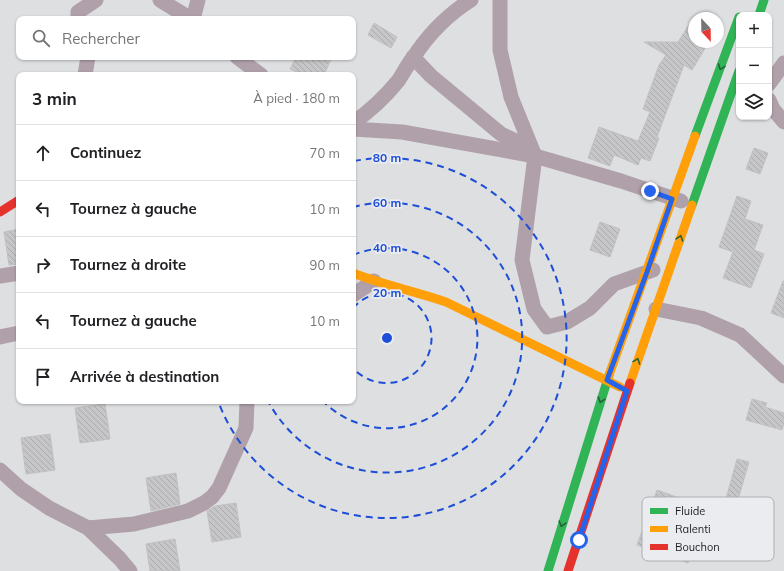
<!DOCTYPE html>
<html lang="fr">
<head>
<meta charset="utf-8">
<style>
	body { margin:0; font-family:Mulish,sans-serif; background:#f6f6f6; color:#202124 }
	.controls { position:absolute; right:12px; top:12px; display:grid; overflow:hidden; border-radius:8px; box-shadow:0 1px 3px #0004 }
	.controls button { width:36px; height:36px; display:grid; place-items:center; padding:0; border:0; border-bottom:1px solid #e0e0e0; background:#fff; color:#202124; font:20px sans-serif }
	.compass { position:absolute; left:688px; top:12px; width:36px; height:36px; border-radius:50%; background:#fff; box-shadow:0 1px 3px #0004; rotate:158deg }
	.stop { position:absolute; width:12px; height:12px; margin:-9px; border:3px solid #2563eb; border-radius:50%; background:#fff }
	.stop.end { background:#2563eb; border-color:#fff; box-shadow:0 1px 4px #0008 }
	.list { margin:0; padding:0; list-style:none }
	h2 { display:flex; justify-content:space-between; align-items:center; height:52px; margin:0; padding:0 16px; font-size:17px }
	h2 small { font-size:13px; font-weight:400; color:#757577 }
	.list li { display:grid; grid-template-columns:26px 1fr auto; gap:12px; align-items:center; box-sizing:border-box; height:56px; padding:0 16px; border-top:1px solid #e0e0e0 }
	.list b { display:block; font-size:15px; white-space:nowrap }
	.list em { font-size:13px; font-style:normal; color:#757577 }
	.icon { flex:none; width:22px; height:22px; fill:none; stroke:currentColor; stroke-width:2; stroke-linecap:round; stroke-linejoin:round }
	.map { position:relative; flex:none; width:784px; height:571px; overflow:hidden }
	.search { position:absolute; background:#fff; box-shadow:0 1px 3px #0004; left:16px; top:16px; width:340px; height:44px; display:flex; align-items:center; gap:10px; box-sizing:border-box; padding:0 14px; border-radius:8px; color:#757577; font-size:15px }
	.panel { position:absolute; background:#fff; box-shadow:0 1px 3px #0004; left:16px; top:72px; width:340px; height:332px; border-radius:8px }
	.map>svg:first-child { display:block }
	.building { fill:url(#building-back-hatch); stroke:#c1c1c3 }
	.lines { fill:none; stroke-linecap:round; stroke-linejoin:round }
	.street { stroke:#b0a0aa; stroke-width:15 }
	.fast { stroke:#30b455; stroke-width:9 }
	.slow { stroke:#ff9f0a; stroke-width:9 }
	.jam { stroke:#e5322d; stroke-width:9 }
	.oneway { stroke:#266238 }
	.route { stroke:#2563eb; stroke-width:5 }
	.ring { fill:none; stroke:#1d4ed8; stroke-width:2; stroke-dasharray:7 5 }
	.key { fill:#ebecf0; stroke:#aeaeb2; stroke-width:1 }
	.key-label { font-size:11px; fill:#1e1f20 }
	.centre { fill:#1d4ed8; stroke:#ebecf0; stroke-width:2 }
	.ring-label { font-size:12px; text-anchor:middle; font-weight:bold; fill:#1d4ed8; stroke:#ebecf0; stroke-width:3.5; stroke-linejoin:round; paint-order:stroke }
</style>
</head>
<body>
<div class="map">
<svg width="784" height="571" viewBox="0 0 784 571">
	<defs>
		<pattern id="building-back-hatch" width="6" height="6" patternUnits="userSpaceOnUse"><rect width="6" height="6" fill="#c6c6c8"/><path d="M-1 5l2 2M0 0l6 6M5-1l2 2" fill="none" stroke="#aaaaac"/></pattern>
	</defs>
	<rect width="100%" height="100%" fill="#dedfe1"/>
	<path class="building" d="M694,17V42H709L692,70L684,65L657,137L659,138L650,161L641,158L638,165L614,155L610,166L588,158L599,127L638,141L650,112L643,109L659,65L666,55L644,42H678Z
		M374,23L397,37L391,48L368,35Z
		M296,57H332L324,75H303L290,69Z
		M754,148L768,153L760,174L746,169Z
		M737,196L751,201L745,219L763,225L754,250L764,254L751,288L723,278L733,252L719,247Z
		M600,222L620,229L610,257L590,250Z
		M19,229V264L9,265L4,232Z
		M783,281H784V318L771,313Z
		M752,399L767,403L765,407L784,413V424L782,430L746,420Z
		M105,404L110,439L80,443L75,408Z
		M50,434L55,470L26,474L21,438Z
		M737,459L749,462L733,517L753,524L750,534L706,521V522L679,513L670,538L693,547L688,563L637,545L657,490L722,513Z
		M176,473L180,504L151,511L146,478Z
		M236,503L241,537L212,542L207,511L215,506Z
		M175,539L180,571H150L146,544Z"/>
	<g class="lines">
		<path class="street" d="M160,0L191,19
			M500,0V50L511,97L535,156L522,260L534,309L547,327L567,322L590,308L614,284L653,270
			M78,19V12L96,0
			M193,19L198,0
			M237,57L261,75
			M413,57L431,76L501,134L531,148
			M85,75L88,57
			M769,84L784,63
			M769,100L773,109L784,122
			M353,123C370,111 385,97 398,81C403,74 407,65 413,58C428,35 447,15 471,0
			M353,129L402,132L535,156L621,181L681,201
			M0,276L19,273
			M353,295L374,281
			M656,309L701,318L740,335L784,376
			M0,337L19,333
			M0,470L21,489L49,508L88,528L120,559L130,571
			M88,528L134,524L188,511L204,503L212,497L219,488L246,428L247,401"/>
		<path class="fast" d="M759,15L764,0
			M695,136L739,17
			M692,205L739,71
			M548,571L609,375"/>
		<path class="slow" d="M353,273C383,285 415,291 446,302L620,387
			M609,375L695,136
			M630,383L692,205"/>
		<path class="jam" d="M0,212L19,200
			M568,571L630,383"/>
	</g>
	<defs><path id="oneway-chevron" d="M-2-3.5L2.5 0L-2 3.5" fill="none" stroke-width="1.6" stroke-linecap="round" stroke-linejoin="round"/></defs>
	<g class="oneway">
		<use href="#oneway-chevron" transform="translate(721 67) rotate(110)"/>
		<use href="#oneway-chevron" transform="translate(680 238) rotate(-72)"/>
		<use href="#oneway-chevron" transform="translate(637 361) rotate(-70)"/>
		<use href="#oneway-chevron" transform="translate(601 400) rotate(107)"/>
		<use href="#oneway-chevron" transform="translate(562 524) rotate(107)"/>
	</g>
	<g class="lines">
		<path class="route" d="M579,540L627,391L607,380L647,272L672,199L650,191"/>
	</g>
	<g class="ring">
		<path d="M353 308A45 45 0 1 1 353 368"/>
		<path d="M353 255A90 90 0 1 1 323 401"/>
		<path d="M353 207A135 135 0 1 1 268 401"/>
		<path d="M354 161A180 180 0 1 1 218 401"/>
	</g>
	<rect x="642" y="497" width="132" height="64" rx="6" class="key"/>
	<rect x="650" y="508" width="18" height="6" fill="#30b455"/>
	<rect x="650" y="526" width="18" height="6" fill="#ff9f0a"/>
	<rect x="650" y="544" width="18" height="6" fill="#e5322d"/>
	<g class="key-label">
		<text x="675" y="515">Fluide</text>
		<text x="675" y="533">Ralenti</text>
		<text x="675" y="551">Bouchon</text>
	</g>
	<circle cx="387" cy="338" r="6" class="centre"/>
	<g class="ring-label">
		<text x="387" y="162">80 m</text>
		<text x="387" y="207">60 m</text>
		<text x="387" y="252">40 m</text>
		<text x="387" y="297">20 m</text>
	</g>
</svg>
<div class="controls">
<button>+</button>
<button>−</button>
<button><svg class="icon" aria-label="layers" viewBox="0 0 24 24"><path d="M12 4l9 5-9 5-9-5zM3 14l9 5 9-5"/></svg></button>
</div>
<svg class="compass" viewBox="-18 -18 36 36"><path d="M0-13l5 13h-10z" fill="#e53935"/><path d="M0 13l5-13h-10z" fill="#757577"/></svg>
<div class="stop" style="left:579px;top:540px"></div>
<div class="stop end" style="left:650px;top:191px"></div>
<div class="search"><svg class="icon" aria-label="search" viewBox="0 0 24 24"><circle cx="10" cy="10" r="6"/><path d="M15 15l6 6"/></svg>Rechercher</div>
<section class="panel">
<h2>3 min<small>À pied · 180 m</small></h2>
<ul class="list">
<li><svg class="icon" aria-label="ahead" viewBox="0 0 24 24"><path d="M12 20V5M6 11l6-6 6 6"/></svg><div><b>Continuez</b></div><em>70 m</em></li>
<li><svg class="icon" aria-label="left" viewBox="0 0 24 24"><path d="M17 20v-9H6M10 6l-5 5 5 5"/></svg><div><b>Tournez à gauche</b></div><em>10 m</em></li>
<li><svg class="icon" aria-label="right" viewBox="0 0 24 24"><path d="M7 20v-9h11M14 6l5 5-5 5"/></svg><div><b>Tournez à droite</b></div><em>90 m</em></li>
<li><svg class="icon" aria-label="left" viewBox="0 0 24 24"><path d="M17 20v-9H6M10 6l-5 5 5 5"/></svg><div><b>Tournez à gauche</b></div><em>10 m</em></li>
<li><svg class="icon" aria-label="arrive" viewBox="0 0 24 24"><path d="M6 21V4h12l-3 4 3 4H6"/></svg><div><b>Arrivée à destination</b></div></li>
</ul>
</section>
</div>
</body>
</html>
